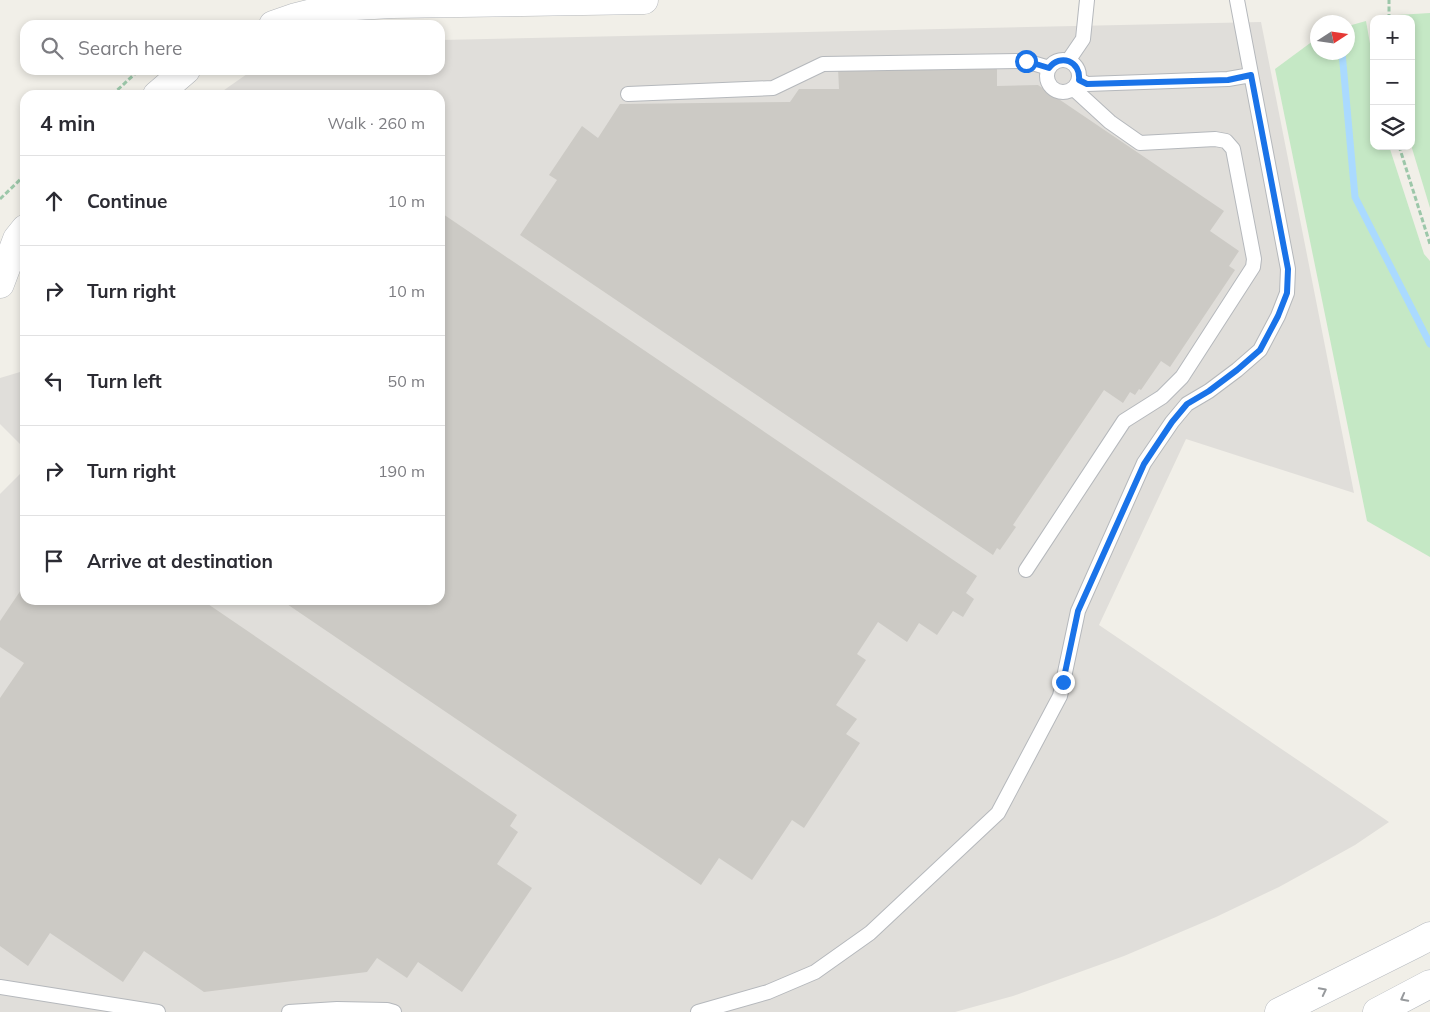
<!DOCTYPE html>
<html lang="en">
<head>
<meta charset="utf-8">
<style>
	body { margin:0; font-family:Mulish,sans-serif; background:#f7f7f7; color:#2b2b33 }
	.controls { position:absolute; right:15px; top:15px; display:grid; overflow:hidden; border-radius:10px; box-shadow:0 2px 8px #0003 }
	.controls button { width:45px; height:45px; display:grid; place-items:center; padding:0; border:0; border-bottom:1px solid #e1e1e2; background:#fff; color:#2b2b33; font:25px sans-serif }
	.compass { position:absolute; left:1310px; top:15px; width:45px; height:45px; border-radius:50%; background:#fff; box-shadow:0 2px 8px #0003; rotate:78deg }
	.stop { position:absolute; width:15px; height:15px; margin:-11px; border:4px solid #1a73e8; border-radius:50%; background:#fff }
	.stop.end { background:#1a73e8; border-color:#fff; box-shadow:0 1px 5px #0008 }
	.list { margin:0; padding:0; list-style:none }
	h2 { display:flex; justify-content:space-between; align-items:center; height:65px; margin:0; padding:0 20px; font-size:21px }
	h2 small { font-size:16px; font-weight:400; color:#7c7c81 }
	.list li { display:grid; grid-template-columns:32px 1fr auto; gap:15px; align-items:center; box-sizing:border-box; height:90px; padding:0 20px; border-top:1px solid #e1e1e2 }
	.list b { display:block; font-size:19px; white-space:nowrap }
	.list em { font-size:16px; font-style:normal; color:#7c7c81 }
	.icon { flex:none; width:28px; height:28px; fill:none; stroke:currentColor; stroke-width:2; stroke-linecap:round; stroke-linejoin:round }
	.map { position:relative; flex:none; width:1430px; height:1012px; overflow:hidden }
	.search { position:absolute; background:#fff; box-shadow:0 2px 8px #0003; left:20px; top:20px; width:425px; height:55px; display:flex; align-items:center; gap:12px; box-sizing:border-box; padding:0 18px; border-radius:15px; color:#7c7c81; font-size:19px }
	.panel { position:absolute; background:#fff; box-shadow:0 2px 8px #0003; left:20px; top:90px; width:425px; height:515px; border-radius:15px }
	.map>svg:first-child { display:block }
	.industrial { fill:#e0deda }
	.green { fill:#c5e8c5 }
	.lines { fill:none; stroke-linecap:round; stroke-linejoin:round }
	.stream { stroke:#aadaff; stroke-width:7 }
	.building { fill:#cccac5 }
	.lane-casing { stroke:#b5b8bc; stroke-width:16 }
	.street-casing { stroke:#b5b8bc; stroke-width:29 }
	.secondary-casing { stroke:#b6babf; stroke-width:29 }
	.path { stroke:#9cc7a9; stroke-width:3; stroke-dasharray:5 2.5; stroke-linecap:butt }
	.lane { stroke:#fff; stroke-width:14 }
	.street { stroke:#fff; stroke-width:28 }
	.secondary { stroke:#fff; stroke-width:28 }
	.oneway { stroke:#979a9d }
	.route { stroke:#1a73e8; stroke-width:6 }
</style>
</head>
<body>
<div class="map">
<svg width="1430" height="1012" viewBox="0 0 1430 1012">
	<rect width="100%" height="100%" fill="#f1efe8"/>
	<path class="industrial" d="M1261,22L1354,493L1186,439L1099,625L1389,822L1355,845L1319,865L1279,887L1216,917L1124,956L1013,996L955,1012H0V494L25,469V600H440V95H217L247,74L256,70H440V40Z
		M25,368V449L0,424V378L20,372Z"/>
	<path class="green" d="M1430,13V208L1411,145V19H1398L1397,15Z
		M1366,21L1374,66V146H1389L1424,254L1430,261V557L1367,521L1275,69L1317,38L1318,52H1348V26Z"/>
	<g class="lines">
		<path class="stream" d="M1338,20L1339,22
			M1342,52L1355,197L1430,344"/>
	</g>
	<path class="building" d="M997,66V86L1038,85L1224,211L1210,231L1239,251L1229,266L1235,270L1170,367L1161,361L1141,390L1139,389L1135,395L1130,392L1123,403L1104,390L1013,525L1016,527L1000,550L997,548L993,555L520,235L557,180L549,175L582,126L598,138L620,104L790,102L799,89H839L838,68Z
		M440,212L977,576L966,593L974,599L963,617L953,611L937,635L919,623L907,642L878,622L857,654L866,660L836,705L857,719L846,734L860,743L804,828L792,820L752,880L719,858L701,885L281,600H440Z
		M25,584V600H202L517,815L510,826L518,832L497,864L532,888L462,992L418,962L407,978L377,958L367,972L204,992L144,951L123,982L50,933L28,966L0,946V698L24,663L0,647V621Z"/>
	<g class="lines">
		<g class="lane-casing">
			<path id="lane" d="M1047 76a16 16 0 1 1 32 0a16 16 0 1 1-32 0Z
				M1068,61L1083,39L1087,0
				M1079,80L1087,84L1228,79L1251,75
				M628,94L773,88L823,64L1026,61L1049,68
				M1026,570L1124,421L1162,397L1182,377L1253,267L1254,259L1233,149L1226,141L1215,139L1140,143L1110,122L1074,89
				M0,987L158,1012
				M289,1012L337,1009L387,1010L394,1012
				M698,1012L768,992L815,972L870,933L998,813L1060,696L1078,611L1144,463L1172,422L1187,404L1209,391L1237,370L1260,350L1278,316L1287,293L1288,269L1237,0"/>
		</g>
		<g class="street-casing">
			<path id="street" d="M273,25L296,17L337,7L392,4L644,0
				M157,95L186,70
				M0,284L17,239L25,229"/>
		</g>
		<g class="secondary-casing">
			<path id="secondary" d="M1279,1012L1417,943L1430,936
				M1377,1012L1430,984"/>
		</g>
		<path class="path" d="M1389,19V0
			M112,95L139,70
			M1399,146L1430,244
			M0,199L25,175"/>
		<use href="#lane" class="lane"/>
		<use href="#street" class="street"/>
		<use href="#secondary" class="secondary"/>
	</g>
	<defs><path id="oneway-chevron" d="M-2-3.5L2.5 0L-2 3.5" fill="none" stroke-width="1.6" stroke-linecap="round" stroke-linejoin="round" transform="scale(1.25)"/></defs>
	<g class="oneway">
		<use href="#oneway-chevron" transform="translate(1323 991) rotate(-27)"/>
		<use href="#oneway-chevron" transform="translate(1404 998) rotate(152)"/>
	</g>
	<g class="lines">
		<path class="route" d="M1026,61L1049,68C1060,53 1081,61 1079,80L1087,84L1228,80L1251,75L1288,269L1287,293L1278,316L1260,350L1237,370L1209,391L1187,404L1172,422L1144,464L1078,611L1063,682"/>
	</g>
</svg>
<div class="controls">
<button>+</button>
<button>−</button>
<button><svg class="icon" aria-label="layers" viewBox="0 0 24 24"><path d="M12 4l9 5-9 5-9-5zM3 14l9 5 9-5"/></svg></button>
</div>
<svg class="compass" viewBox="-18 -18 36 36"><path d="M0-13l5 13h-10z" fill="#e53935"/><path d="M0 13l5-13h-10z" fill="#7c7c81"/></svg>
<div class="stop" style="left:1026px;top:61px"></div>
<div class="stop end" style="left:1063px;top:682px"></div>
<div class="search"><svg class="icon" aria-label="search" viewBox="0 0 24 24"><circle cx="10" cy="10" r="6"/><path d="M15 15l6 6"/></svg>Search here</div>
<section class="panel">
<h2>4 min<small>Walk · 260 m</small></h2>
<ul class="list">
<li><svg class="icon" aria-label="ahead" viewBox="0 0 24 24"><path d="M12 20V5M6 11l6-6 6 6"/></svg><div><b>Continue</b></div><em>10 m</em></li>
<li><svg class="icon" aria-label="right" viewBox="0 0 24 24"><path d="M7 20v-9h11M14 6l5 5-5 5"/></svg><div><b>Turn right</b></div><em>10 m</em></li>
<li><svg class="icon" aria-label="left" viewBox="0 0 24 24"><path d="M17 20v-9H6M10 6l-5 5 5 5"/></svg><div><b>Turn left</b></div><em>50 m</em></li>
<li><svg class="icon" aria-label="right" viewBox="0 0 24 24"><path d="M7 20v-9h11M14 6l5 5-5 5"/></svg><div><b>Turn right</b></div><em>190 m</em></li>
<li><svg class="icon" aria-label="arrive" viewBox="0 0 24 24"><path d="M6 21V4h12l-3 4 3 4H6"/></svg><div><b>Arrive at destination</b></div></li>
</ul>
</section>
</div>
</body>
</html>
